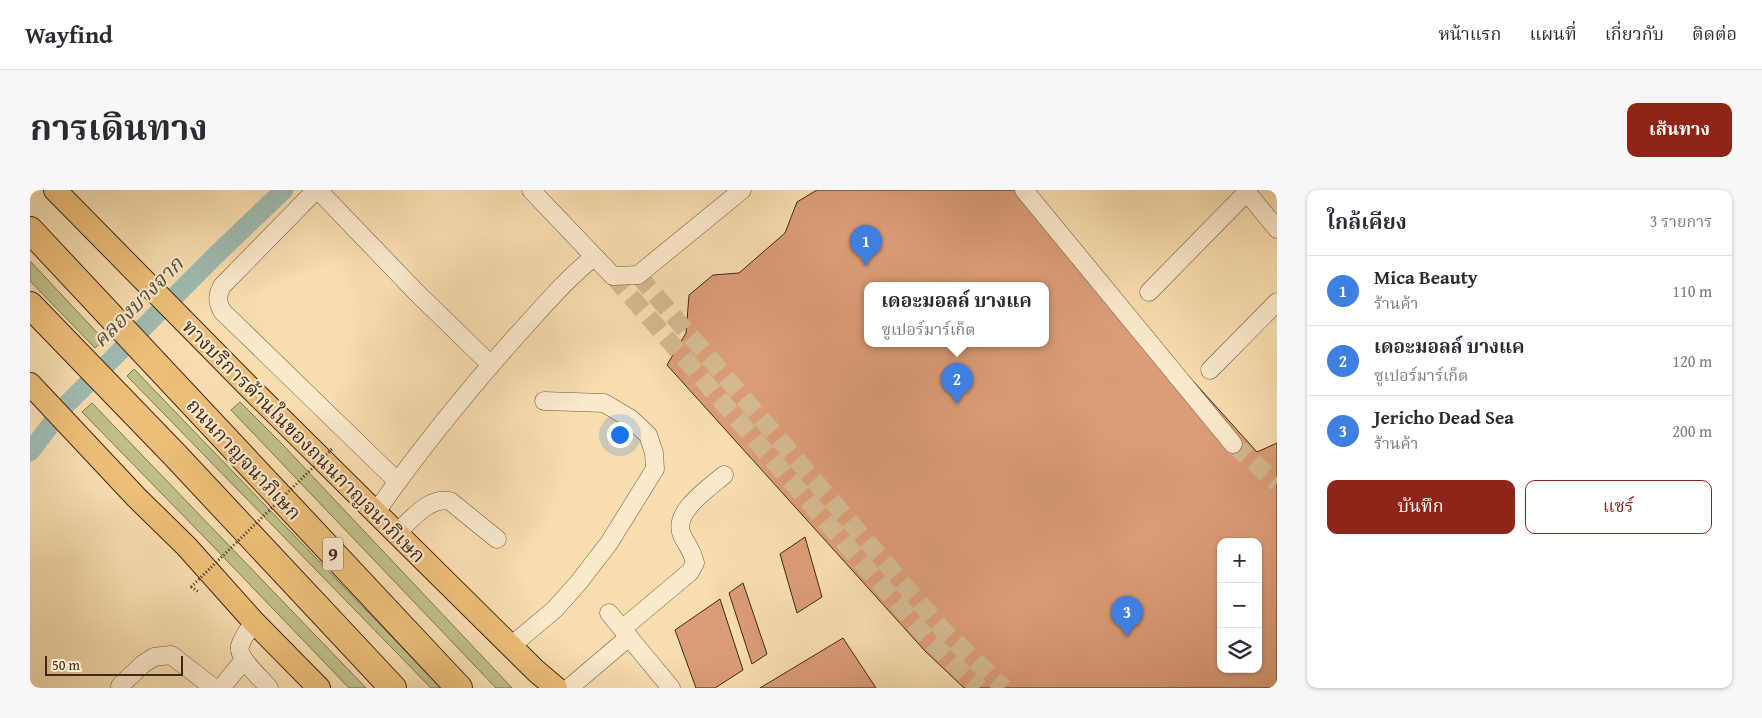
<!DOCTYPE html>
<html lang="th">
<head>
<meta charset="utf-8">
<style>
	body { margin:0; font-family:"Gentium Book Plus","Noto Serif Thai",serif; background:#f7f7f7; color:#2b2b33 }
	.controls { position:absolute; right:15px; bottom:15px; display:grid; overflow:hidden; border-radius:10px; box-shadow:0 1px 4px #0004 }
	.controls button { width:45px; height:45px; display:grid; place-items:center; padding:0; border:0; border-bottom:1px solid #e1e1e2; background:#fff; color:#2b2b33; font:25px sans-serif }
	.scale { position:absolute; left:15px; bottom:12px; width:138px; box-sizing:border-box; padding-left:5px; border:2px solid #432719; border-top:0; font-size:14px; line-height:18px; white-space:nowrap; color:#432719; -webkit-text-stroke:4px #fae9cb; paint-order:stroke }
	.you { position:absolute; left:589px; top:244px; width:18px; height:18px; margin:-12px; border:4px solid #fff; border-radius:50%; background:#1a73e8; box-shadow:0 0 0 8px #1a73e833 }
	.badge { display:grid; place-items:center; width:32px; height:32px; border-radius:50%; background:#8f2418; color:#fff; font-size:16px; font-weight:700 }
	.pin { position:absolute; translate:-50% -41px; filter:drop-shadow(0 1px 2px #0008) }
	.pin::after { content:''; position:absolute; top:26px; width:18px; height:15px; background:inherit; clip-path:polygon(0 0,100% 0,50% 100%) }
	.popup { position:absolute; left:834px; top:92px; width:185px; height:65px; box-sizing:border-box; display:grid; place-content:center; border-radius:10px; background:#fff; filter:drop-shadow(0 1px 4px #0005); font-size:16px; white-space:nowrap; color:#7c7c81 }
	.popup b { font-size:19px; color:#2b2b33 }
	.popup::after { content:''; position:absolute; left:50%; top:100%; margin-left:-10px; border:10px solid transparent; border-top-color:#fff }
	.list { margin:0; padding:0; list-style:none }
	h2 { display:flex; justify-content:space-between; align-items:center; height:65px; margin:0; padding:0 20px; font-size:21px }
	h2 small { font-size:16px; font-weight:400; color:#7c7c81 }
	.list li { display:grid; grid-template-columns:32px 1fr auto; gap:15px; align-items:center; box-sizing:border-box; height:70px; padding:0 20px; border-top:1px solid #e1e1e2 }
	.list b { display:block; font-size:19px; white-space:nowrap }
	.list p { margin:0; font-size:16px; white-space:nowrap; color:#7c7c81 }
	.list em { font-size:16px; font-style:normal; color:#7c7c81 }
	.actions { display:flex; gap:10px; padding:15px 20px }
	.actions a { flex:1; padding:11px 0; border:1px solid #8f2418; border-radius:10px; text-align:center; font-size:18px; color:#8f2418 }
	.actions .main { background:#8f2418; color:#fff }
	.icon { flex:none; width:28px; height:28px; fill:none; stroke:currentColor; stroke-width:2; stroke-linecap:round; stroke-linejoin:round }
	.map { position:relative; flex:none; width:1247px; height:498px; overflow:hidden; border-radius:10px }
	header { display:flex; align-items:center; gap:30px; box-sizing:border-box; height:70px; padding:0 25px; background:#fff; border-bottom:1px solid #e1e1e2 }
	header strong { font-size:24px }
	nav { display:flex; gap:28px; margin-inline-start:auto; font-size:18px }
	.intro { display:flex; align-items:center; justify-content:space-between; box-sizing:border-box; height:120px; padding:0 30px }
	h1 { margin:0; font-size:35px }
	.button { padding:12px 22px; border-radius:10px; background:#8f2418; color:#fff; font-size:18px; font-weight:700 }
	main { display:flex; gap:30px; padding:0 30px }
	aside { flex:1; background:#fff; border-radius:10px; box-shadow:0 1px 4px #0004 }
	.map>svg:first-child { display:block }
	.green { fill:#bfc089; stroke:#817451 }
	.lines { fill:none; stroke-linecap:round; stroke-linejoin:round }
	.canal { stroke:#9fbbb2; stroke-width:19 }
	.building { fill:#db9d77; stroke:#432719; fill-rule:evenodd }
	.minor-tunnel { stroke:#d4b991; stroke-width:18; stroke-dasharray:18 9; stroke-linecap:butt }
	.minor-casing { stroke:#70543e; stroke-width:19 }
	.major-casing { stroke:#432719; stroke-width:24 }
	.highway-casing { stroke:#432719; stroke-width:28 }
	.path { stroke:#432719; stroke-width:3; stroke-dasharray:1 2.5; stroke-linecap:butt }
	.minor { stroke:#fae9cb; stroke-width:18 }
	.major { stroke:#ecbe78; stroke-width:22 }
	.highway { stroke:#ecbe78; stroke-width:26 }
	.path-bridge { stroke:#432719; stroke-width:3; stroke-dasharray:1 2.5; stroke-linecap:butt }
	.labels { text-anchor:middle; stroke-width:4.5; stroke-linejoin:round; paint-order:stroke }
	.shield { fill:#fae9cb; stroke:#7a614e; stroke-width:1 }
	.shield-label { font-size:19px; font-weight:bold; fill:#432719 }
	.street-label { font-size:20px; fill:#432719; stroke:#fae9cb }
	.water-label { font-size:21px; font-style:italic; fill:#5a4c3f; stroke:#fae9cb }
</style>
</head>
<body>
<header>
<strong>Wayfind</strong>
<nav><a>หน้าแรก</a><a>แผนที่</a><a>เกี่ยวกับ</a><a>ติดต่อ</a></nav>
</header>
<div class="intro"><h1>การเดินทาง</h1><a class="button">เส้นทาง</a></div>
<main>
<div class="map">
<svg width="1247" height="498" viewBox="0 0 1247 498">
	<rect width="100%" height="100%" fill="#f8ddaf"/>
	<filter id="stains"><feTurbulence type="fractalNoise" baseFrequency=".004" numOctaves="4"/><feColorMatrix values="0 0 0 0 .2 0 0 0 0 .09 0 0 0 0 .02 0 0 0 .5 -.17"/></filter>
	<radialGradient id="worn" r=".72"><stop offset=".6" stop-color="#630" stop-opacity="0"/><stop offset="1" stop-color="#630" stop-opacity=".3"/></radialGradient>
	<path class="green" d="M0,72V71L74,150L65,158L0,91Z
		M104,179L411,498H401L97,186Z
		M210,212L253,255L482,498H466L201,220Z
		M62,213L336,498H319L178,351L52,222Z"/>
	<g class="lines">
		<path class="canal" d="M0,262L34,217L189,62L254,0"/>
	</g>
	<path class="building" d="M787,0H991L1227,262L1247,253V498H934L895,461L637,175L656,143L659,105L683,85L709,83L755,43L767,12ZM838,95H1016V153H838ZM1191,352H1228V479H1191Z
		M775,347L792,407L767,423L750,364Z
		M713,393L737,464L722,474L699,403Z
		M690,409L713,480L685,498H666L645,440Z
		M813,448L846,498H730Z"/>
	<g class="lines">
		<path class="minor-tunnel" d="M608,85L913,440L974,498
			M583,86L898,449L949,498
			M1203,254L1247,293"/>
		<g class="minor-casing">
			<path id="minor" d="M286,0L192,96C187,106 187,111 192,121L367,291
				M288,0L386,102L461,175
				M501,0L583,86L608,85L712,0
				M994,0L1203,254
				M1215,0L1247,39
				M1119,102L1217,2
				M1180,180L1247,112
				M346,322C390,259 438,200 489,143C513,117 536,89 564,67
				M367,343C382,329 398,307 420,311L467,349
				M579,423L641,498
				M224,432C219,439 212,448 210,456C207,468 232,489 239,498
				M592,439L660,382L665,373C662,359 657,356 652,345C642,322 679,298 694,285
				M481,456L525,419L549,392L579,353L625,279L624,263L618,245L601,229L574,213L514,211
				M90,496L113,474L124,467L141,465L184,498
				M191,498L214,470
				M539,498L599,447"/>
		</g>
		<g class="major-casing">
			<path id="major" d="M25,0L219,197L506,481L526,498
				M0,194L106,307L157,357L224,432L289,498"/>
		</g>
		<g class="highway-casing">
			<path id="highway" d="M0,40L429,498
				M0,115L144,264L363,498"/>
		</g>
		<path class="path" d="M161,397L169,402"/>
		<use href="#minor" class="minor"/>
		<use href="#major" class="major"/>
		<use href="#highway" class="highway"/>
		<path class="path-bridge" d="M161,397L303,258"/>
	</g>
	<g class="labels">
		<rect class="shield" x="293" y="347.5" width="20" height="33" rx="4"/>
		<g class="shield-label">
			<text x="303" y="371">9</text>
		</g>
		<g class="street-label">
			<text transform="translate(274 251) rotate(45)" y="7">ทางบริการด้านในของถนนกาญจนาภิเษก</text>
			<text transform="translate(214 269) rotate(47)" y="7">ถนนกาญจนาภิเษก</text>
		</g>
		<g class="water-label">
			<text transform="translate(108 112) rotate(-45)" y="7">คลองบางจาก</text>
		</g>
	</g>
	<rect width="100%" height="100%" filter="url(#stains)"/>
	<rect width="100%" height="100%" fill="url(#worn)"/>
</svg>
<div class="controls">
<button>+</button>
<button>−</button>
<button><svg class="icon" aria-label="layers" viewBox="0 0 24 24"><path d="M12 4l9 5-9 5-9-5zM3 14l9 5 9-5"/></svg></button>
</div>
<div class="scale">50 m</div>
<div class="you"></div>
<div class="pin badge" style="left:836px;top:76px;background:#3f7fe0">1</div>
<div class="pin badge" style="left:927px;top:214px;background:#3f7fe0">2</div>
<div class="popup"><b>เดอะมอลล์ บางแค</b>ซูเปอร์มาร์เก็ต</div>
<div class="pin badge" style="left:1097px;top:447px;background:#3f7fe0">3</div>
</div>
<aside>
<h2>ใกล้เคียง<small>3 รายการ</small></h2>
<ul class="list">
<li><span class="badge" style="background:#3f7fe0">1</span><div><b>Mica Beauty</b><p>ร้านค้า</p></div><em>110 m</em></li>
<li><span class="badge" style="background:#3f7fe0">2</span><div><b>เดอะมอลล์ บางแค</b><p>ซูเปอร์มาร์เก็ต</p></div><em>120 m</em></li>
<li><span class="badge" style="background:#3f7fe0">3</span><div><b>Jericho Dead Sea</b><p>ร้านค้า</p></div><em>200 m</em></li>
</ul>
<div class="actions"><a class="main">บันทึก</a><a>แชร์</a></div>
</aside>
</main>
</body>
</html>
